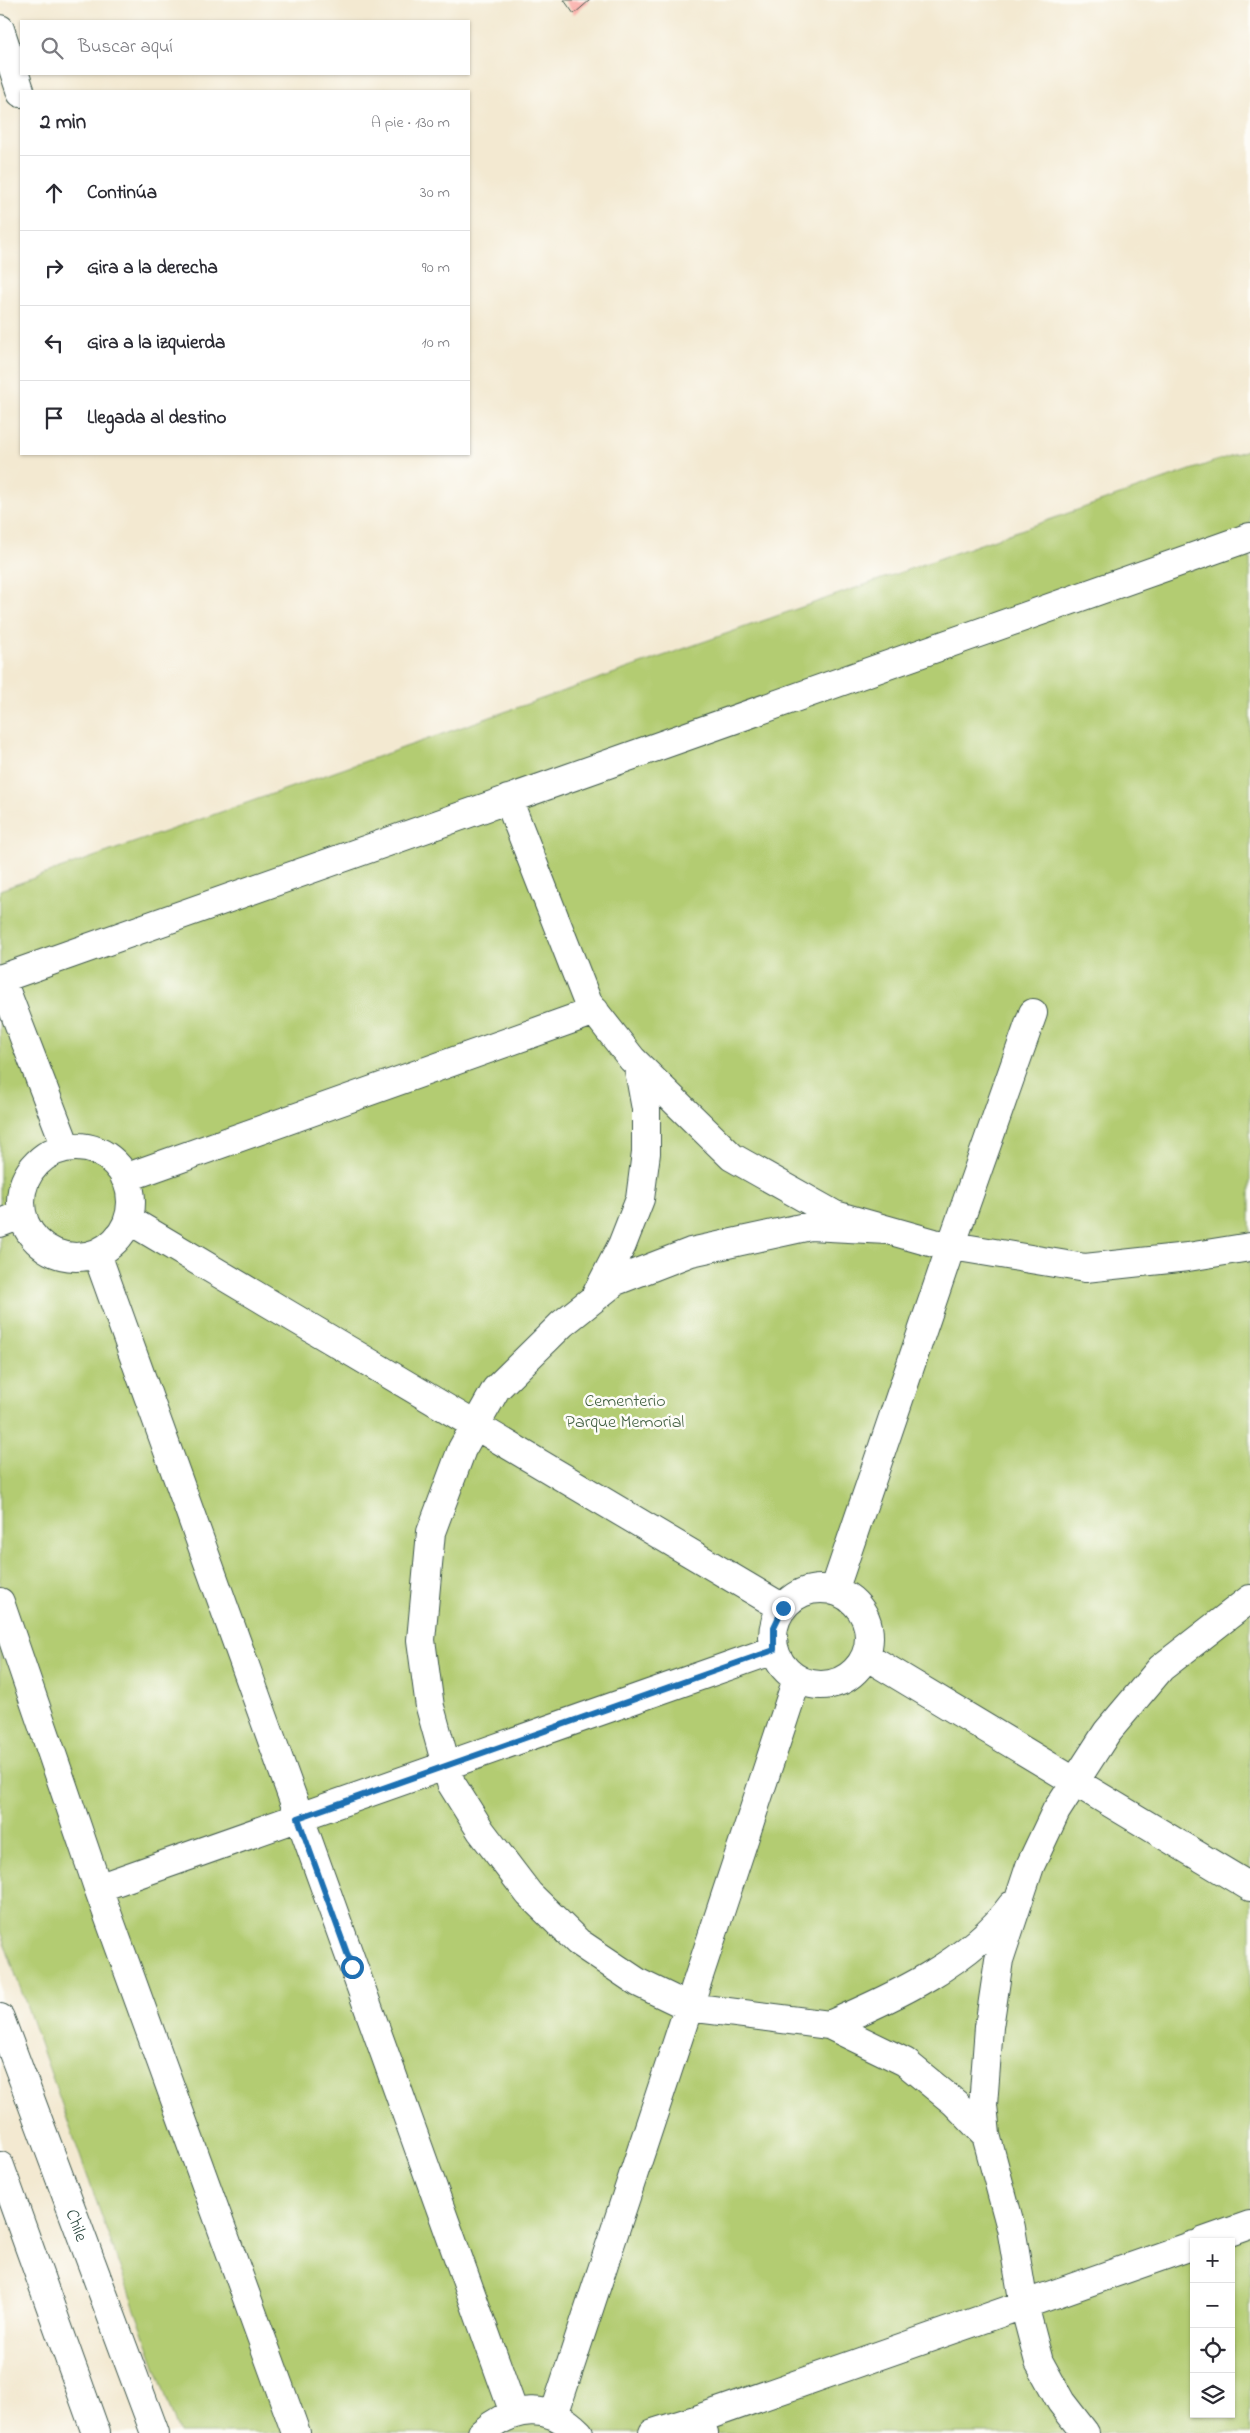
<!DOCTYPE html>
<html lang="es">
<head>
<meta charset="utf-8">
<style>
	body { margin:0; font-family:"Indie Flower",sans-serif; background:#f7f7f7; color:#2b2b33 }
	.controls { position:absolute; right:15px; bottom:15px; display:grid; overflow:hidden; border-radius:0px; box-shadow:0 1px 4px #0004 }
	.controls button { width:45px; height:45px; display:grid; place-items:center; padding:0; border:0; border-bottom:1px solid #e1e1e2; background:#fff; color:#2b2b33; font:25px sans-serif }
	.stop { position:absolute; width:15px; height:15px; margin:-11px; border:4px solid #1f6fb2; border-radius:50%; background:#fff }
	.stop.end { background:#1f6fb2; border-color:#fff; box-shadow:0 1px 5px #0008 }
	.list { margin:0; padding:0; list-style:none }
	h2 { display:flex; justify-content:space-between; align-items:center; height:65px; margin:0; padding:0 20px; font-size:21px }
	h2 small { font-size:16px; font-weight:400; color:#7c7c81 }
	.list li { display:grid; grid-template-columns:32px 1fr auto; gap:15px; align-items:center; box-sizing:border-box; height:75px; padding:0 20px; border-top:1px solid #e1e1e2 }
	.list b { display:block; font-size:19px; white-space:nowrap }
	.list em { font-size:16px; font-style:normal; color:#7c7c81 }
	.icon { flex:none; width:28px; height:28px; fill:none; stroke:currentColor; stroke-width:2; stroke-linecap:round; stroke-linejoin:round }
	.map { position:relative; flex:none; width:1250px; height:2433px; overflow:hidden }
	.search { position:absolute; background:#fff; box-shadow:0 1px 4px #0004; left:20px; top:20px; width:450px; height:55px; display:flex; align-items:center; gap:12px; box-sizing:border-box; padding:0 18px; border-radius:0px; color:#7c7c81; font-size:19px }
	.panel { position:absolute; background:#fff; box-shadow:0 1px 4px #0004; left:20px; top:90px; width:450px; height:365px; border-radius:0px }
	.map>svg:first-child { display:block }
	.green { fill:#b3cc72; stroke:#698453; fill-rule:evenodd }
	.building { fill:#faaca7 }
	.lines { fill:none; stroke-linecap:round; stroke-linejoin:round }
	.street-casing { stroke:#3f574c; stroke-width:30 }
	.secondary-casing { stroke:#3f574c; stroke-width:30 }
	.street { stroke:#fff; stroke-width:28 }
	.secondary { stroke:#fff; stroke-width:28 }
	.route { stroke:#1f6fb2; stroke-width:6 }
	.labels { text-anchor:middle; stroke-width:5; stroke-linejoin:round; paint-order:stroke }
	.park-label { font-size:18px; fill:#446144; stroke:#fdfcf7 }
	.street-label { font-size:18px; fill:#1f3d34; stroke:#fdfcf7 }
</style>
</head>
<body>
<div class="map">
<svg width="1250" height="2433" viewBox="0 0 1250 2433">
	<rect width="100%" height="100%" fill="#fdfcf7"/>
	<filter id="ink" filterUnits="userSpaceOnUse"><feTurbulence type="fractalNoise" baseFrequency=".02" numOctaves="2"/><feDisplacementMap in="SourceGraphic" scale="10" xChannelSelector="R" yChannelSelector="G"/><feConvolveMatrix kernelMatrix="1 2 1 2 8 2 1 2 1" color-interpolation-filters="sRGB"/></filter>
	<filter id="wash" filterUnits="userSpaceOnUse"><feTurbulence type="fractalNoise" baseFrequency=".0096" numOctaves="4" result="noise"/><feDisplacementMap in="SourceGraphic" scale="20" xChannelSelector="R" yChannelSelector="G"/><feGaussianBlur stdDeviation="1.12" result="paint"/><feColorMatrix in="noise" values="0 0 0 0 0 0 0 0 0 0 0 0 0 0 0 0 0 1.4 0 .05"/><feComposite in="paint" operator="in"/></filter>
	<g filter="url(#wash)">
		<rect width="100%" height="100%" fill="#f3e9d1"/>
		<path class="green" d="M1250,449V2433H179L0,1931V890ZM1194,2242H1231V2414H1194Z"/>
		<g id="blocks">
			<path class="building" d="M564,0H590L574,14Z"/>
		</g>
	</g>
	<g filter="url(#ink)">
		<use href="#blocks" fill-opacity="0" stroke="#3f574c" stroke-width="1"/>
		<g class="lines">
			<g class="street-casing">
				<path id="street" d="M0,29L21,93
					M508,799L588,1003L632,1059L732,1157L835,1215L934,1243L1085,1268L1188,1257L1250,1247
					M1,978L66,1147
					M0,979L1250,537
					M21 1202a55 55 0 1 1 110 0a55 55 0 1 1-110 0Z
					M125,1178L595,1011
					M129,1220L783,1608
					M0,1223L21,1215
					M887,1230L810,1226L691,1252L616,1281L562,1324L496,1389L462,1449L431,1532L421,1640L430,1707L451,1783L481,1831L529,1894L578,1942L639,1983L689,2007L829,2025L905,2062L955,2103L986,2135
					M97,1254L514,2413
					M596,1295L622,1245L640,1199L646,1153V1109L638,1065
					M773 1637a48 48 0 1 1 96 0a48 48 0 1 1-96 0Z
					M834,1591L951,1246L1033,1013
					M0,1602L98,1888L296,2433
					M866,1656L1250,1887
					M98,1888L774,1650
					M829,2025C892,1998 971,1962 1012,1905
					M1202,2242L1250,2225
					M554,2415L797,1679
					M482,2433C513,2406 549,2402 579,2433
					M653,2433L698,2419
					M704,2433L698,2419L1194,2245
					M1085,2433L1061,2402L1039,2362L1024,2305L1011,2228L986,2135L983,2105L989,2027L999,1960L1030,1866L1056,1811L1107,1732L1161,1668L1250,1599"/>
			</g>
			<g class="secondary-casing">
				<g id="secondary">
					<path id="s1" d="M0,2018L155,2433"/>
					<path d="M0,2166L96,2433"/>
				</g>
			</g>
			<use href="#street" class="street"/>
			<use href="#secondary" class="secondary"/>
		</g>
	</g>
	<g class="lines" filter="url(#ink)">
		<path class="route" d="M352,1967L298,1818L774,1650V1627L783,1608"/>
	</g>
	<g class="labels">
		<g class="park-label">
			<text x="625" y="1406">Cementerio<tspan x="625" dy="21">Parque Memorial</tspan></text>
		</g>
		<g class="street-label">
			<text dy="6" stroke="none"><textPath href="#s1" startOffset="221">Chile</textPath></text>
		</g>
	</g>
</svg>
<div class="controls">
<button>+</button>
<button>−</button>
<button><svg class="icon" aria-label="locate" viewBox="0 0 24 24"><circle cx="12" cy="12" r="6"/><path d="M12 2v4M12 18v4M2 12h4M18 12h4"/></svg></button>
<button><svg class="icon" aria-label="layers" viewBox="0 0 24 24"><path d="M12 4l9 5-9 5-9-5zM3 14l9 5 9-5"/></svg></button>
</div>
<div class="stop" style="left:352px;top:1967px"></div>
<div class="stop end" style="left:783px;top:1608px"></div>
<div class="search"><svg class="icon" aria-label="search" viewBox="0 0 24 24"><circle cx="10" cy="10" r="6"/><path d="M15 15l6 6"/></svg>Buscar aquí</div>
<section class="panel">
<h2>2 min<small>A pie · 130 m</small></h2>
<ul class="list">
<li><svg class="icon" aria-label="ahead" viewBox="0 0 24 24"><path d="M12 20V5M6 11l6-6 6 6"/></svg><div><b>Continúa</b></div><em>30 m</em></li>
<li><svg class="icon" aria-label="right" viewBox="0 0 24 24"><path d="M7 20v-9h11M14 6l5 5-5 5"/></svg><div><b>Gira a la derecha</b></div><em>90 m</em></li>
<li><svg class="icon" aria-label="left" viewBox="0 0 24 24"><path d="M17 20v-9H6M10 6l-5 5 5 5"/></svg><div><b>Gira a la izquierda</b></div><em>10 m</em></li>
<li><svg class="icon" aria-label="arrive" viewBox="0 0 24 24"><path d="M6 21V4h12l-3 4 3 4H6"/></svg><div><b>Llegada al destino</b></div></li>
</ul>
</section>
</div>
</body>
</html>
